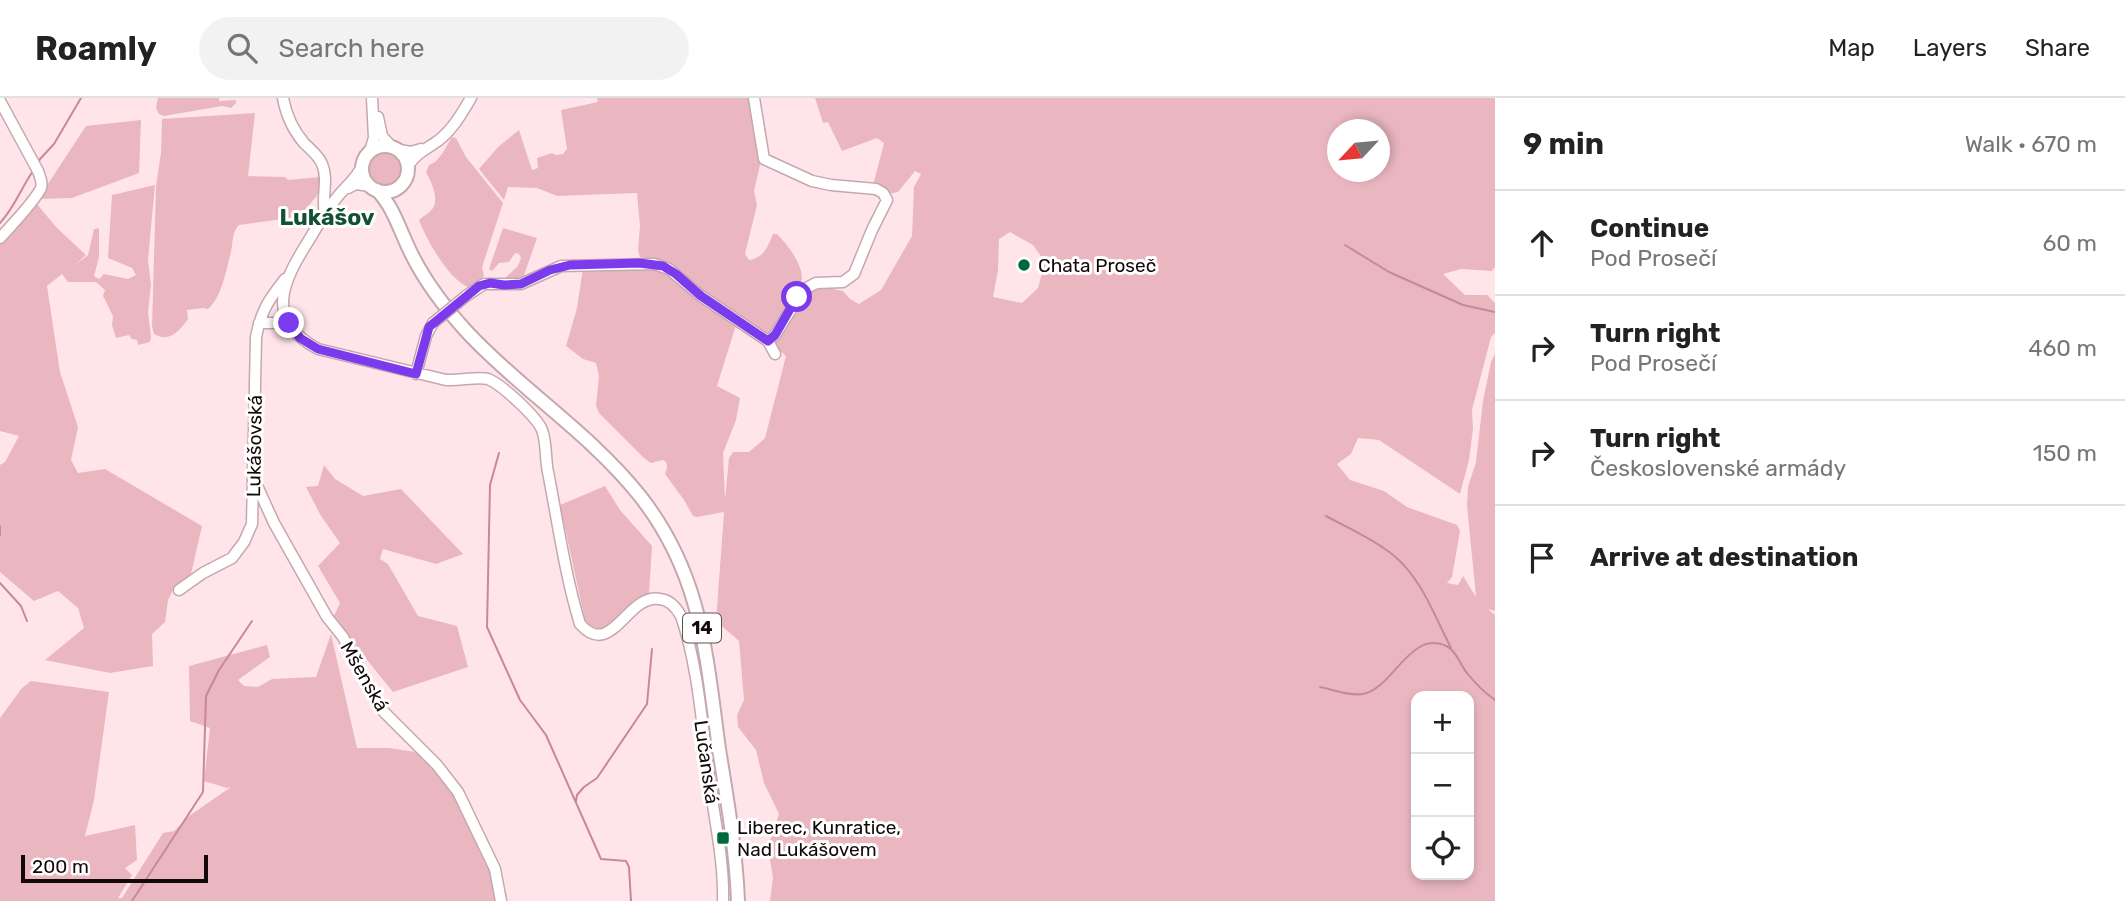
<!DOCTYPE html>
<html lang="en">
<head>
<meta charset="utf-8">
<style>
	body { margin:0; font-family:Rubik,sans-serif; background:#f2f2f2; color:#222 }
	.controls { position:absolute; right:21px; bottom:21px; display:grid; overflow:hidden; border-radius:14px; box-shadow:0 4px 10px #0003 }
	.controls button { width:63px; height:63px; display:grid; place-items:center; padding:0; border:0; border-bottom:2px solid #e0e0e0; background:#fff; color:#222; font:35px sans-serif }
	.compass { position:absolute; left:1327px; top:21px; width:63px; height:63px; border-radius:50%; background:#fff; box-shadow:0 4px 10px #0003; rotate:244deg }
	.scale { position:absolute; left:21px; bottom:18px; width:187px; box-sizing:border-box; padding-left:7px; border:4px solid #13090b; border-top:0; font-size:19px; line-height:24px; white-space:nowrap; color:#13090b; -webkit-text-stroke:5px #fff; paint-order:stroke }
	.stop { position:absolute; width:21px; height:21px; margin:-16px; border:5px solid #7c3aed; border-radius:50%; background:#fff }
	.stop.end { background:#7c3aed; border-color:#fff; box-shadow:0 2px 7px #0008 }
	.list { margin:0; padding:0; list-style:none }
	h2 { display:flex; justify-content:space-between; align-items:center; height:91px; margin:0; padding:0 28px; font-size:30px }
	h2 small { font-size:23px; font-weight:400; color:#767676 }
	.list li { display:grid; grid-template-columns:46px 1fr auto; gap:21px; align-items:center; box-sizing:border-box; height:105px; padding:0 28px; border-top:2px solid #e0e0e0 }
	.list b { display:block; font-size:26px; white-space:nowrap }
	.list p { margin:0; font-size:23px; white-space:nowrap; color:#767676 }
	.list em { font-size:23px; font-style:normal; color:#767676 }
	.icon { flex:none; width:38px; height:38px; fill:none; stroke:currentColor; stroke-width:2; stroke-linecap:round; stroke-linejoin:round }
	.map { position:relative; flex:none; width:1495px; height:803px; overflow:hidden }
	header { display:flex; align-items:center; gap:42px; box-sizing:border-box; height:98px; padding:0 35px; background:#fff; border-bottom:2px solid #e0e0e0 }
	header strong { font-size:33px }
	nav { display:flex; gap:38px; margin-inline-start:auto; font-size:24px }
	.search { width:490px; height:63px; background:#f2f2f2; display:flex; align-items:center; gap:18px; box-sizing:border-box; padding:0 24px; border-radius:38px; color:#767676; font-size:26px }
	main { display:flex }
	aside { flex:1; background:#fff }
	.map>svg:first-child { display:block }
	.green { fill:#eab7c1; fill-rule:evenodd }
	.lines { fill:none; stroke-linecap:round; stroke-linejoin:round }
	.stream { stroke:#c88896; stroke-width:2 }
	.minor-casing { stroke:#c5a8ae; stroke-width:13 }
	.major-casing { stroke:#c5a8ae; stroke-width:16 }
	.minor { stroke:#fff; stroke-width:10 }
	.major { stroke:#fff; stroke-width:12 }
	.minor-bridge-casing { stroke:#c5a8ae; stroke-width:13; stroke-linecap:butt }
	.minor-bridge { stroke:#fff; stroke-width:10 }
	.route { stroke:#7c3aed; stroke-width:9 }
	.poi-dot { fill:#00683e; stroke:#fff; stroke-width:2.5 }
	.labels { text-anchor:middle; stroke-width:6; stroke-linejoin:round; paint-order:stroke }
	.shield { fill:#fff; stroke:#5a5354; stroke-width:2 }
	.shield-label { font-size:18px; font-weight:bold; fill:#13090b }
	.poi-label { font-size:19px; fill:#13090b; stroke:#fff; text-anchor:start }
	.street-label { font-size:19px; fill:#13090b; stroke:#fff }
	.quarter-label { font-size:23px; font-weight:bold; fill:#145134; stroke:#fff }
</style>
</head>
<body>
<header>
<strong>Roamly</strong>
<div class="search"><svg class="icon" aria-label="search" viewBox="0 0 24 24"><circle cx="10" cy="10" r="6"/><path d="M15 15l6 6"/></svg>Search here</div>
<nav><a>Map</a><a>Layers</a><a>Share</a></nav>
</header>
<main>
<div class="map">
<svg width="1495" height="803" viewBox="0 0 1495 803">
	<rect width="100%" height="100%" fill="#ffe5ea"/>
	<path class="green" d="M158,0H219V3L236,2V5L231,10L222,8L164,18L159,16L156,10Z
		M597,0H752L760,67L754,93L757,107L745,156L749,162C764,160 768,148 773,136H777C787,146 802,165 802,180C801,193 782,219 776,231L766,236L718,207L661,164L640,159L638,152L640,128L637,95L557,98L537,90L508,89L504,102L479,71L498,49L519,32L532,72L538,70L537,60L552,55L556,57L563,56L567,51L561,12L598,4Z
		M815,0H1495V169L1492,173L1461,171L1443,176L1465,197H1487L1495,205V235L1491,239L1472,312L1473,331L1469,362L1460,396L1379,342L1358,340L1351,356L1337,366L1350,382L1384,393L1407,409L1457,427L1460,433L1452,479L1447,485L1458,487L1463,478L1476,499L1467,407L1468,389L1476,364L1483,303L1491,264L1495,256V513L1488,511L1495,517V803H770L773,780L768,749L779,716L764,685L756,652L738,629L737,617L744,602L739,543L716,523L724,414L697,419L693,418L684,402L665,376C667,371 669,365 663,362L651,365L645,361L599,315L596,307L599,278L596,265L583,261L566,248L577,210L583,170L659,169L736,227L717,288L740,300L736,322L723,355L725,401L729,360L733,354H749L765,340L786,258L773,247L802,195L815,187L843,193L850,201L859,206L881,192L912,138L914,89L921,76L915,73L898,94L889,96L884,91L873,87L884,45L877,40L842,53L828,24L823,25ZM1338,32H1380V74H1338ZM1010,134L1033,147L1045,164L1038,190L1022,205L993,199L998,172L999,141ZM1416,598H1469V777H1416Z
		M255,15L248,78L285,79L288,82L320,79V91L316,99L303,114L297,119L239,127C232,134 233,145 231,154C226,172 222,199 208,211L203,210L187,212L188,221C179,233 170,245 154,236L152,229L156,88L161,55L162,21Z
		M141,22L139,75L72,100L38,101L86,28Z
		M452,39L456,40L466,59L503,105L482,169L484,178L478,184L468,189C449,182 426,141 419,122C423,118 430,115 433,110C439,99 431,83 426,74L429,67L435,64L442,56Z
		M367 70a18 18 0 1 1 36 0a18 18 0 1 1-36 0Z
		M155,87L148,162L151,187L148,214L151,239L150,244L138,247L137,242L132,241L129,237L116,240L112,227L113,218L103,198L105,192L96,184H68L62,176L47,188L60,274L78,329L71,362L78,375L105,371L202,428L191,476L175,488L168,502L165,524L152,536L153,568L110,575L45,562L84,530L78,510L58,493L34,503L0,474V367L5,364L19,338L0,333V145L36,105L57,130L86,157L74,168L88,157L94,131L99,130V159L94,178L99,181L104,176L128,181L136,177L132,170L108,160L112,97Z
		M503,130L537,140L522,183L506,184V179L518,168L521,160L519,156L515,155L509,164L499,165L492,173L489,171Z
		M324,367L335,381L363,398L401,391L463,456L436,466L383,451L380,461L388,466L418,518L457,528L468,569L393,594L333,520L340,505L318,468L340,445L321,418L306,389L318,388Z
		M605,388L620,412L652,448L649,495C644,498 638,500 634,503C619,514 605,545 585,522L560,407Z
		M331,536L357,650H389L422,655L453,695L492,774L496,803H0V620L22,590L31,583L109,594L94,702L85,738L135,727L137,762L125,770L132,777L118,800H122L163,735L174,733L189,718L231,689L227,690L204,683L210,630L190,623L189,568L267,547L270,559L238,582L244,588L258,589L272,581L316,579Z"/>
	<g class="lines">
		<path class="stream" d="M38,66L40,61L54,46L81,0
			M0,125C15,109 21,90 33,73
			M1345,147L1389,174L1463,207L1495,214
			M499,355L490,387L487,529L520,602L546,637L601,761L626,763L629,769L631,803
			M1326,418C1348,430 1374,441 1393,457C1421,479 1435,519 1451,550
			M0,428V437
			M0,485L21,508L27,523
			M1320,589C1334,592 1349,598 1363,596C1393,591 1411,529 1448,549C1457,554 1461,568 1467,575C1475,585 1485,595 1495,602
			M576,703L577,697L584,689L597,680L647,606L652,551
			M132,803L203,694L206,598L219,572L252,523"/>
		<g class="minor-casing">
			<path id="minor" d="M283,0C286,17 293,32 304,45C311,52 319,58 322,66C329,82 321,100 325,116
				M754,0L764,61L812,83L831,87L876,91L883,95L887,102L872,132L854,176L843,184L816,185L803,192L775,237L768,243
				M0,3L38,73C40,79 43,84 41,90C35,103 10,129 0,140
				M378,19L382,38L392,49
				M399,52L411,54L421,51
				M370,53L374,40L372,0
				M362,68C357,80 347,87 339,97C327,111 318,127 309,142C283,183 263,222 318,251L446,282C459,283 478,278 488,281C501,286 537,319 542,332C547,345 545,361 548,374C558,425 565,477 580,526C612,562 627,495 660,501C670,502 676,509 681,518C699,571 702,631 710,686C715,725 724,763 723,803
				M408,68C416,55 427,51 439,42C453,31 462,15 471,0
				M348,90L356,86L370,88
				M466,198L484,186H521L561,168L654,166L669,171L701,198L768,243L775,256
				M259,225H289
				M416,276L426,238L433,225
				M254,381L274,425L327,519L343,539L379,609L437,667L458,694L495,771L501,803
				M179,492L203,475L232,460L244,444L252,426L256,239C261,213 269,201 285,181"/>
		</g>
		<g class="major-casing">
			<path id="major" d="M362 71a23 23 0 1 1 46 0a23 23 0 1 1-46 0Z
				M377,92C394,109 401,136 412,157C426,185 446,211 467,234C521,292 590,335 640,398C702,477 706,556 719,651C727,701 736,752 738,803"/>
		</g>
		<use href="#minor" class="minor"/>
		<use href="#major" class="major"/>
		<g class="minor-bridge-casing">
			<path id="minor-bridge" d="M433,225L466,198"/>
		</g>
		<use href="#minor-bridge" class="minor-bridge"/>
	</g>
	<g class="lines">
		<path class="route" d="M289,225L300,240L318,251L416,276L429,229L479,188L490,185L504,187L521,186L550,172L570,167L639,165L663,168L676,176L701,198L768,243L775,237L797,199"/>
	</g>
	<g class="poi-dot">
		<circle cx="1024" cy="167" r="7"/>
		<rect x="716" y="733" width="14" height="14" rx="3.5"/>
	</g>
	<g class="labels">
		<rect class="shield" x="683" y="515.5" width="38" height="29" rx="5"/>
		<g class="shield-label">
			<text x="702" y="536">14</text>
		</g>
		<g class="poi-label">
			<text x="1038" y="174">Chata Proseč</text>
			<text x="737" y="736">Liberec, Kunratice,<tspan x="737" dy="22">Nad Lukášovem</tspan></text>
		</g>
		<g class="street-label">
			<text transform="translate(254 348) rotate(-89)" y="7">Lukášovská</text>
			<text transform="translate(365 578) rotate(60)" y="7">Mšenská</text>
			<text transform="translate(707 664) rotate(82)" y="7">Lučanská</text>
		</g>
		<g class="quarter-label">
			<text x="327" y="127">Lukášov</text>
		</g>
	</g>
</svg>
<div class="controls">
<button>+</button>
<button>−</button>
<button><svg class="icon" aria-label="locate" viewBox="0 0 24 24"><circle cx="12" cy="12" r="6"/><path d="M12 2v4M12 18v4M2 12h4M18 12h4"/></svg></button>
</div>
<svg class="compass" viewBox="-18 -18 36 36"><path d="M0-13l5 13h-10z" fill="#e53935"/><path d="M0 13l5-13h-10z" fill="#767676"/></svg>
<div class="scale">200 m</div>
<div class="stop" style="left:797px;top:199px"></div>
<div class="stop end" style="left:289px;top:225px"></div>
</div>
<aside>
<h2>9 min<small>Walk · 670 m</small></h2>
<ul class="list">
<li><svg class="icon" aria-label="ahead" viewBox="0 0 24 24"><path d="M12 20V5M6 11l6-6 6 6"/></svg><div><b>Continue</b><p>Pod Prosečí</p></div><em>60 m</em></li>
<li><svg class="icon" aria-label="right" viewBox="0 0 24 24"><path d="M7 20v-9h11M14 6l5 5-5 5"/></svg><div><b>Turn right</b><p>Pod Prosečí</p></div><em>460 m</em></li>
<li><svg class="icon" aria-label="right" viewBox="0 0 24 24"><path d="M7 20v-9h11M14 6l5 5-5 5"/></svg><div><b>Turn right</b><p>Československé armády</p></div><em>150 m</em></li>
<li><svg class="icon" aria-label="arrive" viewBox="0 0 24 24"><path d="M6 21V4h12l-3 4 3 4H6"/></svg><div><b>Arrive at destination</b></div></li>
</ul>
</aside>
</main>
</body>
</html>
